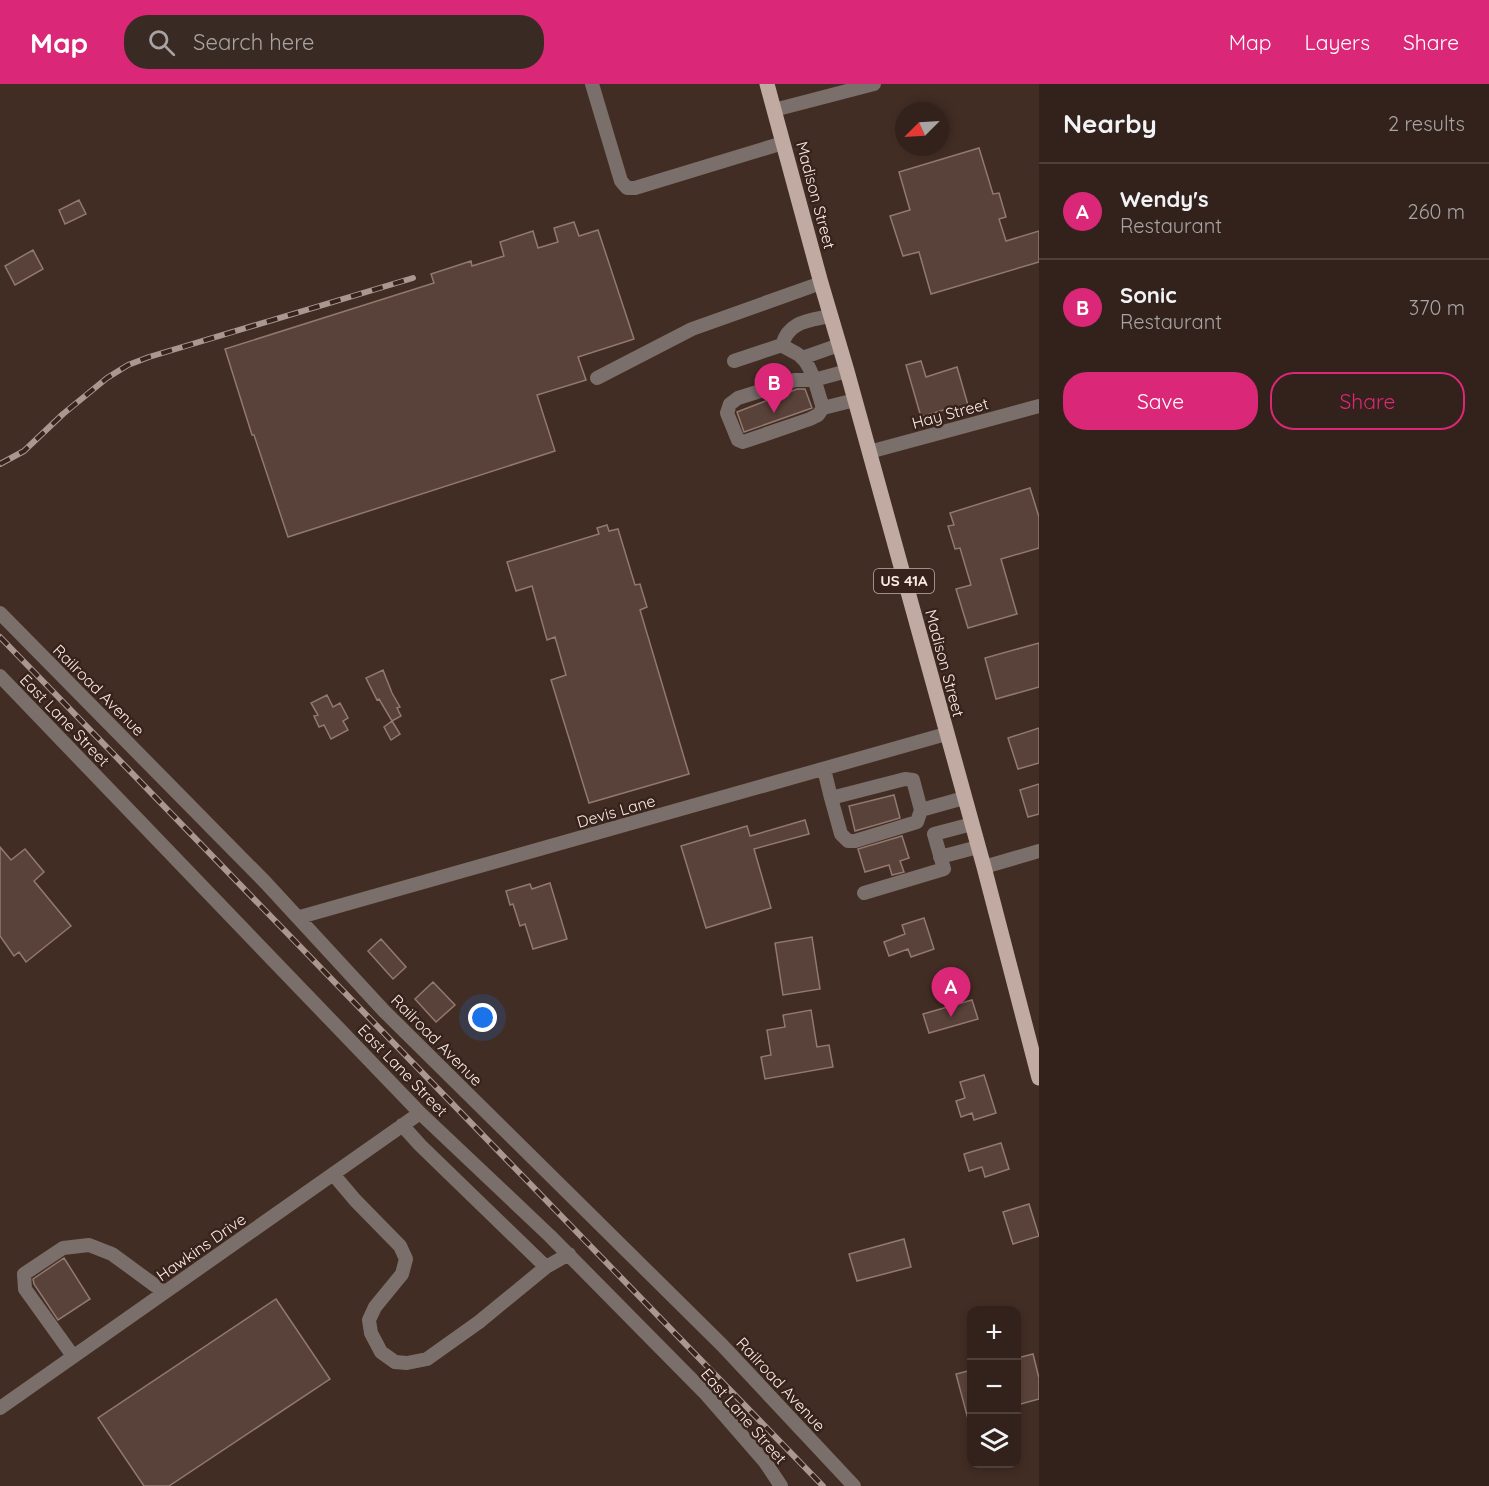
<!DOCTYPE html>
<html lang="en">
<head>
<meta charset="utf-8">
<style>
	body { margin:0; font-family:Quicksand,sans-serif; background:#3a2a24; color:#f1f3f6 }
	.controls { position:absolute; right:18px; bottom:18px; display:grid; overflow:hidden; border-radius:12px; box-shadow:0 3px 9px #0003 }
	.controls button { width:54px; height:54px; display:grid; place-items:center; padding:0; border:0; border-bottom:2px solid #4d3f3a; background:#32221b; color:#f1f3f6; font:30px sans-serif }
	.compass { position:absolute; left:895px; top:18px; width:54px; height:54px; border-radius:50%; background:#32221b; box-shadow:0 3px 9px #0003; rotate:246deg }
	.you { position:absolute; left:483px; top:934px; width:21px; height:21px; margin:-15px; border:4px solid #fff; border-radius:50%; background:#1a73e8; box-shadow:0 0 0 9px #1a73e833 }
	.badge { display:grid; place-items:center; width:39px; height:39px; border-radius:50%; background:#db2777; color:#fff; font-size:20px; font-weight:700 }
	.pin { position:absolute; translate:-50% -50px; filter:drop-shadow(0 2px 3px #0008) }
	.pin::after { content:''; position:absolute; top:32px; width:21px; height:18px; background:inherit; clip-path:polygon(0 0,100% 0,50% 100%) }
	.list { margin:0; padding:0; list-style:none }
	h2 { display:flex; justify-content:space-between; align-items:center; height:78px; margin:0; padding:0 24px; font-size:26px }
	h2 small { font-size:20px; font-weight:400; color:#a8a4a3 }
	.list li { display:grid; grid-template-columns:39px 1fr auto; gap:18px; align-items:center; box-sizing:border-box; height:96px; padding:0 24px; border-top:2px solid #4d3f3a }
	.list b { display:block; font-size:22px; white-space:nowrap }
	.list p { margin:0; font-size:20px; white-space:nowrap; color:#a8a4a3 }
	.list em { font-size:20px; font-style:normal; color:#a8a4a3 }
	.actions { display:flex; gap:12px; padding:18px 24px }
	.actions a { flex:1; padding:14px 0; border:2px solid #db2777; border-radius:24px; text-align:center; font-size:21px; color:#db2777 }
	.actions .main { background:#db2777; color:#fff }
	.icon { flex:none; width:33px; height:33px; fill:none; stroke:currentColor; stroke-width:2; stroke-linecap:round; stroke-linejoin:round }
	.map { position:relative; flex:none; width:1039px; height:1402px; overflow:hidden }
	header { display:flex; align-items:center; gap:36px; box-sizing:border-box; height:84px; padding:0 30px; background:#db2777; color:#fff }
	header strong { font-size:28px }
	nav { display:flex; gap:33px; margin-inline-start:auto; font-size:21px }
	.search { width:420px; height:54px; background:#3a2a24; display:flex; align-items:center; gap:15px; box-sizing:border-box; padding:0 21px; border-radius:24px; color:#a8a4a3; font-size:22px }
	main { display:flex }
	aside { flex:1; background:#32221b }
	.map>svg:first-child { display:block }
	.building { fill:#594239; stroke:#92796f; stroke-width:1.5 }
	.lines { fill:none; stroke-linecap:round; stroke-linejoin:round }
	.minor { stroke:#7a6f6a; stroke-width:14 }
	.major { stroke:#c1aaa1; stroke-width:15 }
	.rail-casing { stroke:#a99790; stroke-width:6 }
	.rail { stroke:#37231b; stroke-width:4; stroke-dasharray:11; stroke-linecap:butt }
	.labels { text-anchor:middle; stroke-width:5; stroke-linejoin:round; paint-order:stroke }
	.shield { fill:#37231b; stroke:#bfaea8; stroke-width:1.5 }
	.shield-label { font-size:15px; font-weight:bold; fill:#f9eae5 }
	.street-label { font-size:16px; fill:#f9eae5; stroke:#37231b }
</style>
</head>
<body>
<header>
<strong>Map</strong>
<div class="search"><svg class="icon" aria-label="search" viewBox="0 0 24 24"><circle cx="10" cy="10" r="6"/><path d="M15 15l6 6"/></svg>Search here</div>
<nav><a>Map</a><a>Layers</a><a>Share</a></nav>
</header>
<main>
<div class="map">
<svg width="1039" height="1402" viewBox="0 0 1039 1402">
	<rect width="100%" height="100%" fill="#422d24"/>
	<path class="building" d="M979,64L993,110L999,109L1006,133L999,135L1006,157L1039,147V178L931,210L919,168L903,172L890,132L910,126L899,88Z
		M79,116L86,130L65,140L59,126Z
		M574,138L579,152L598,146L634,255L578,273L586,296L537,311L555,367L288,453L254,351H252L225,265L434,199L431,190L471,177L472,182L504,172L500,158L533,147L538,164L558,158L554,144Z
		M33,166L43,185L15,201L5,182Z
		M921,277L926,293L957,283L970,328L953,334L950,324L921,333L906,281Z
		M797,305H805L812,324L744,348L737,328Z
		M1030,404L1039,433V464L1001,475L1017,530L968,544L956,505L971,501L960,464L955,465L948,442L954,441L950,429Z
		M607,441L609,447L618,445L635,501L640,500L647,523L640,526L689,690L589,719L551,596L566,591L555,553L547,556L532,502L516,507L507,478L599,450L597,444Z
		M1039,559V603L996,615L985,574Z
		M383,586L392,609L400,623L397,624L401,632L392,637L379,615L377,616L366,594Z
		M327,611L333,623L340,619L348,634L343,637L348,646L331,655L324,641L319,643L314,632L318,631L311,619Z
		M392,637L400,650L391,656L384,643Z
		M1039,644V679L1018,685L1008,654Z
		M1039,700V730L1028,733L1020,706Z
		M894,711L900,734L855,747L849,722Z
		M805,736L809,750L754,765L771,824L706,844L681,762L747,742L750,752Z
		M902,752L909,774L900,777L904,788L892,791L889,781L865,788L858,765Z
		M0,763L11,776L25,765L44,788L34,797L71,842L26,878L19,868L14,872L0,852Z
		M550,799L567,855L533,865L525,840L520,842L513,820L510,821L506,807L530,800L532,805Z
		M924,834L934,865L911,873L908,865L889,872L884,858L905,850L902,841Z
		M812,853L820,905L783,911L775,859Z
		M381,855L406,883L393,895L368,867Z
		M433,898L455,921L436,938L415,915Z
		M972,916L978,935L929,949L923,930Z
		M811,926L817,963L829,961L833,983L765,995L761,973L771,971L767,946L785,943L783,931Z
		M984,991L996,1029L974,1036L972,1029L961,1033L956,1017L965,1014L960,998Z
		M1001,1059L1009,1085L985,1093L982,1083L969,1087L964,1070Z
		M1029,1120L1039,1152L1013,1160L1003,1128Z
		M904,1155L911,1183L857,1197L849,1170Z
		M64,1174L90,1215L58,1236L34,1200L33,1195Z
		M276,1215L330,1295L169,1402H144L98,1334Z
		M1033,1270L1039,1294V1315L1017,1321V1274Z
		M972,1286V1335H968L956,1290Z"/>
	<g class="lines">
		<path class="minor" d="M592,0L621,97L627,104H635L783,59
			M774,26L874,0
			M782,261C789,237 808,237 830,232
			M802,274L839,261
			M734,277L782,261C787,265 793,267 799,271C812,280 818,309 823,324L855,316
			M597,294L692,245L821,199
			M823,324L818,331L810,335L743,358L738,356L727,329L730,320L738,314L795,296H814L847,287
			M869,368L1039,322
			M0,529L266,799L384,927L722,1261L854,1402
			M0,592L420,1029L550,1152L705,1309L765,1378L781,1402
			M824,685L831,714L905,695L913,696L921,726L964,714
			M831,714L841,750L848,757H855L917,738L921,726
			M940,773L978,763
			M984,783L1039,767
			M864,809L944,785L934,750L972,740
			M304,839L300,833L946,650
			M402,1041L420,1061L546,1183
			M333,1090L355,1116L400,1162L406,1175L402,1190L375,1223L369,1236L371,1249L381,1268L395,1278L407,1279L427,1275L479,1238L546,1183L569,1170
			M73,1272L25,1205L24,1190L63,1164L89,1161L112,1170L164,1208
			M0,1324L420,1029"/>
		<path class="major" d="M767,0L821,199L847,287L984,783L1039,994"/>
		<g class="rail-casing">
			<path id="rail" d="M0,380L24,367L63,330L107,294L128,281L149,273L413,194
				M0,553L823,1402"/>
		</g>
		<use href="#rail" class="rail"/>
	</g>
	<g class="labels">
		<rect class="shield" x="874" y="485" width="60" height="24" rx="4.5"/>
		<g class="shield-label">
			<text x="904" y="502">US 41A</text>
		</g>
		<g class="street-label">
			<text transform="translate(816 111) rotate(75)" y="6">Madison Street</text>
			<text transform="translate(950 329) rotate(-15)" y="6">Hay Street</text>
			<text transform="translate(945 579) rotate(75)" y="6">Madison Street</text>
			<text transform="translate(99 606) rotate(45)" y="6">Railroad Avenue</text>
			<text transform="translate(65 636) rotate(46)" y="6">East Lane Street</text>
			<text transform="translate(616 727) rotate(-16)" y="6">Devis Lane</text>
			<text transform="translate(437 956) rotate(45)" y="6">Railroad Avenue</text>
			<text transform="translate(403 986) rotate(46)" y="6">East Lane Street</text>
			<text transform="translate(201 1163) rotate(-35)" y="6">Hawkins Drive</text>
			<text transform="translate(781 1300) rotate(47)" y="6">Railroad Avenue</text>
			<text transform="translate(744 1332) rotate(49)" y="6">East Lane Street</text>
		</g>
	</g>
</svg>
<div class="controls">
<button>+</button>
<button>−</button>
<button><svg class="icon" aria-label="layers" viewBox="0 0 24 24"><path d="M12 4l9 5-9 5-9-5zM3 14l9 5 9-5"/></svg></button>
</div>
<svg class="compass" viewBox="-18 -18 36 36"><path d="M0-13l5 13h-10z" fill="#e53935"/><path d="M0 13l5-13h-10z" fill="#a8a4a3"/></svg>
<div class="you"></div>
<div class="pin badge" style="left:951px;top:933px">A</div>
<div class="pin badge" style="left:774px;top:329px">B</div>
</div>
<aside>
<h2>Nearby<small>2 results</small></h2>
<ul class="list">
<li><span class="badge">A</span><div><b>Wendy's</b><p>Restaurant</p></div><em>260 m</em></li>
<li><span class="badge">B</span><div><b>Sonic</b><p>Restaurant</p></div><em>370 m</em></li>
</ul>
<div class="actions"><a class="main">Save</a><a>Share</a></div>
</aside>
</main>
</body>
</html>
